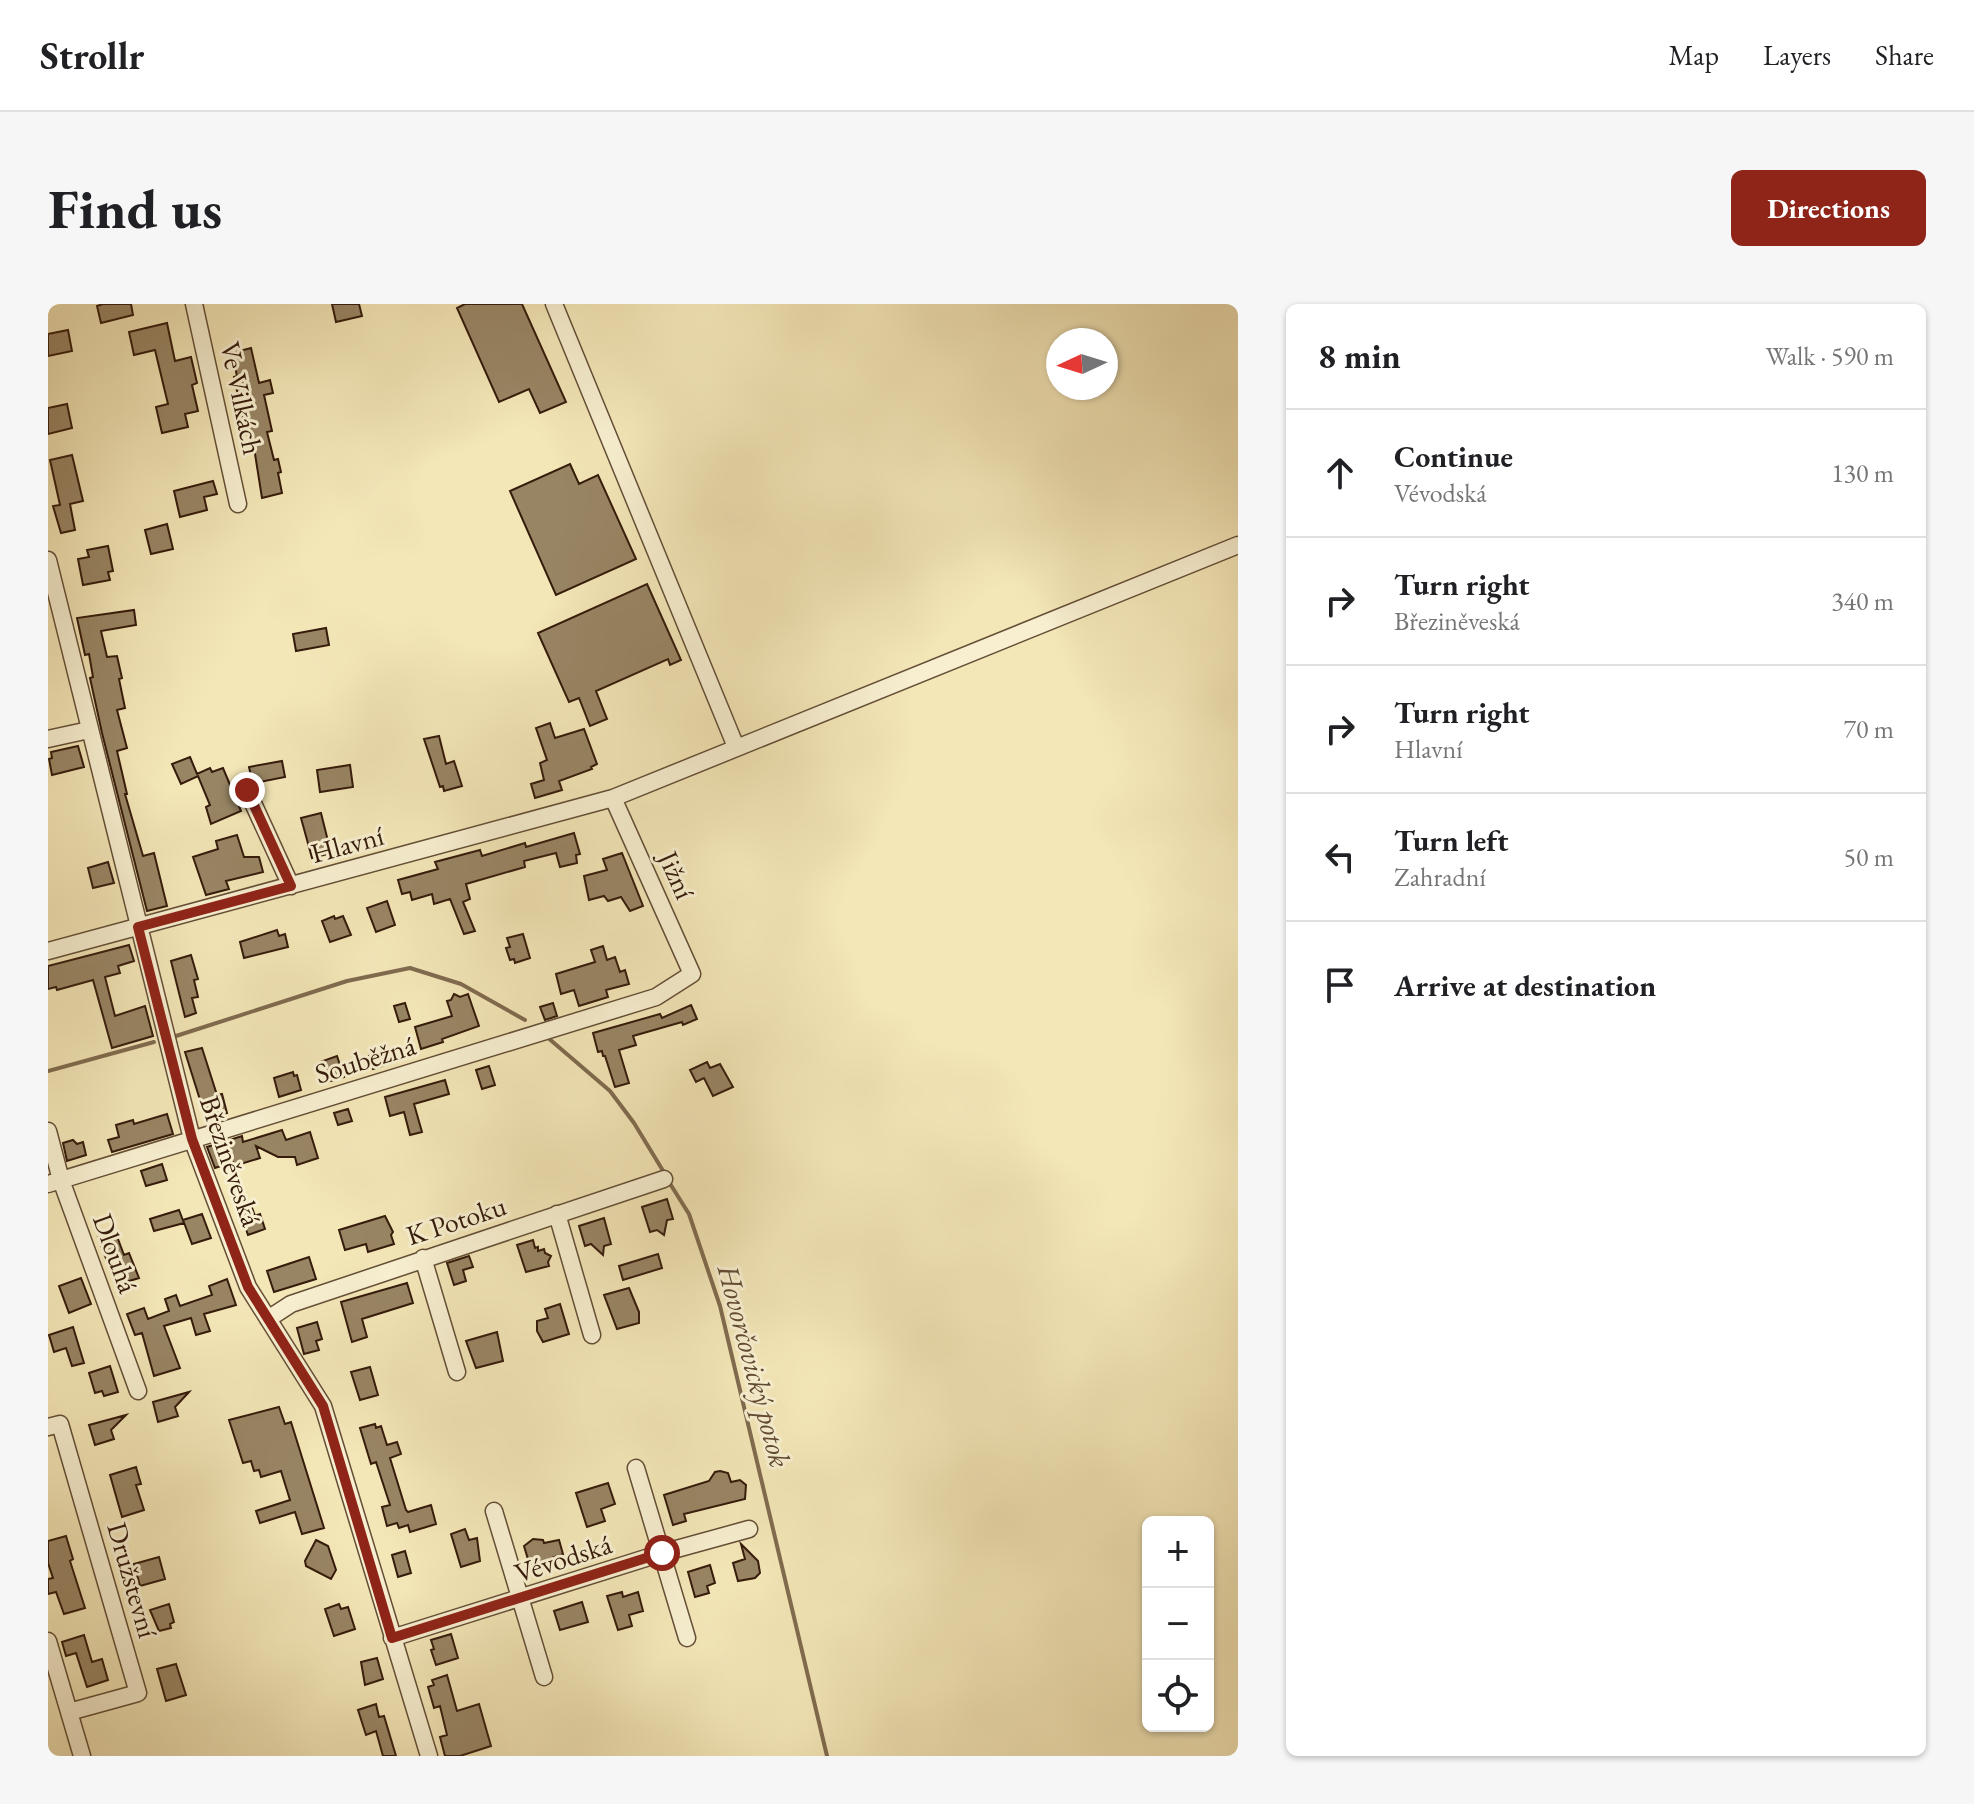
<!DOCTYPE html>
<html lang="en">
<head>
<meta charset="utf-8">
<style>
	body { margin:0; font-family:"EB Garamond",serif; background:#f6f6f6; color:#202124 }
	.controls { position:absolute; right:24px; bottom:24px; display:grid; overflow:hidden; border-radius:12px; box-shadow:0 2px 6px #0004 }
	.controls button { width:72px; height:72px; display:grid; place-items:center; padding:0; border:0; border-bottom:2px solid #e0e0e0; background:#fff; color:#202124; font:40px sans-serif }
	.compass { position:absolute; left:998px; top:24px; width:72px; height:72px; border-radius:50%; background:#fff; box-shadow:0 2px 6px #0004; rotate:266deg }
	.stop { position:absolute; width:24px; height:24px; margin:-18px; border:6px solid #8f2418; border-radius:50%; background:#fff }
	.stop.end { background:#8f2418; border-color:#fff; box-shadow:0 2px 8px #0008 }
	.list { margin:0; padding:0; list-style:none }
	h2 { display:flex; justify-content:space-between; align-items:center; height:104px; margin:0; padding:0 32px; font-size:34px }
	h2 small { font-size:26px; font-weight:400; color:#757577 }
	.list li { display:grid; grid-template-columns:52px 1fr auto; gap:24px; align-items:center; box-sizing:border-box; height:128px; padding:0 32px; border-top:2px solid #e0e0e0 }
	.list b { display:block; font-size:30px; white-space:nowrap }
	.list p { margin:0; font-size:26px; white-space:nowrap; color:#757577 }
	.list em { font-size:26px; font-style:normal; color:#757577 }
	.icon { flex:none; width:44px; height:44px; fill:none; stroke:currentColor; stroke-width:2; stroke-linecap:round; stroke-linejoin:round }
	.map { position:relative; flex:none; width:1190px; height:1452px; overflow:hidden; border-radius:12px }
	header { display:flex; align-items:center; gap:48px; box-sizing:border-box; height:112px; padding:0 40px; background:#fff; border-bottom:2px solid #e0e0e0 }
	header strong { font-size:38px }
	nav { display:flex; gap:44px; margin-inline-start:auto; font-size:28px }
	.intro { display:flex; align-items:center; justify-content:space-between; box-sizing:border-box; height:192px; padding:0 48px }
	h1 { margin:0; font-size:56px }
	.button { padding:20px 36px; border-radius:12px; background:#8f2418; color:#fff; font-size:28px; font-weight:700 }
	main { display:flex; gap:48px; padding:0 48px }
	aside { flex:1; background:#fff; border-radius:12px; box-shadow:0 2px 6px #0004 }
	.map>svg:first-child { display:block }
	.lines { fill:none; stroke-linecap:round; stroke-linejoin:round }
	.stream { stroke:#806b4f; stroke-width:4 }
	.building { fill:#988564; stroke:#351b0b; stroke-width:2 }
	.minor-casing { stroke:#644e36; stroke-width:19 }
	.minor { stroke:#f7efd0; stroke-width:16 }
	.route { stroke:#8f2418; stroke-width:10 }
	.labels { text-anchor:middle; stroke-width:6; stroke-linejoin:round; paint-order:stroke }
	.street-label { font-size:28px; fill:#351b0b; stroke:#f7efd0 }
	.water-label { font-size:30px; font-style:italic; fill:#614a33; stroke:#f7efd0 }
</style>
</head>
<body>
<header>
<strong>Strollr</strong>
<nav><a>Map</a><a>Layers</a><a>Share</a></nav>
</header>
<div class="intro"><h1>Find us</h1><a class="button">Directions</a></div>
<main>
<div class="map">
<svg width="1190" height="1452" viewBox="0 0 1190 1452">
	<rect width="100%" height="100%" fill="#f3e6b7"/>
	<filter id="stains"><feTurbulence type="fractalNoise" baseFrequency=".0025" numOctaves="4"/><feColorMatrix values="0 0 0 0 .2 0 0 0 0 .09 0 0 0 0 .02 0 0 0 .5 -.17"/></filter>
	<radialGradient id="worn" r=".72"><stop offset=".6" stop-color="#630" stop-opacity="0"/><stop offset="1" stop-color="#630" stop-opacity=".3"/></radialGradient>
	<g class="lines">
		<path class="stream" d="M128,732L299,677L362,664L413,680L477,716
			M499,733L562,787L586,819L617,870
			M0,767L106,738
			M621,878L641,910L672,1002L779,1452"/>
	</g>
	<path class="building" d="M55,0H83L85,11L53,19L49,2Z
		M284,0H311L314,12L288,18Z
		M417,0H474L518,98L492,109L481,85L451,98L409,4Z
		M119,19L127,57L143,53L149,79L144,81L150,107L137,110L140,123L114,129L108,103L120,100L107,46L86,51L81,28Z
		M20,26L24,47L0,52V30Z
		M203,44L211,79L222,76L225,89L216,91L224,127L219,128L226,156L230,155L233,168L230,169L234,189L214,194L204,131L200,132L197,124L186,73L189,72L184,49Z
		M19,100L24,124L0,130V104Z
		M24,151L35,197L22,200L27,226L13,229L5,202L12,201L2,156Z
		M522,160L531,180L550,171L588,255L508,291L462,187Z
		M165,177L169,190L156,193L159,206L132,213L126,187Z
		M119,220L125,245L103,250L97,226Z
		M60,242L65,267L60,268L62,276L35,281L30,255L41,253L39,246Z
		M599,280L633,356L622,361L620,355L548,387L559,415L542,422L531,394L521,398L490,329Z
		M86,306L88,321L53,327L59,353L69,352L74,374L71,375L77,404L69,406L79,444L69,447L79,490H77L95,552L106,549L119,602L99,607L54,429L42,374L45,373L41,350L37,351L29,314Z
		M278,324L281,341L248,347L245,330Z
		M502,419L507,434L536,425L549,460L543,463L544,465L511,477L514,486L487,494L483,480L496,476L492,459L499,456L488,424Z
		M391,432L398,460L406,457L414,482L396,487L395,482L392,483L376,435Z
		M30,442L36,463L4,471L1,455L4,454L3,448Z
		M142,453L149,470L162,464L164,468L175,464L193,507L163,520L158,503L162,501L150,472L133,480L124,460Z
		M234,457L237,473L207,479L204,476L201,463Z
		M302,461L305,483L272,488L269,466Z
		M273,509L283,549L264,554L253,514Z
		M526,529L532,550L528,551L529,559L512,563L508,549L476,557L477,563L418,580L422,595L415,598L427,627L416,630L402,595L386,600L384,590L364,596L362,588L354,590L350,576L390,565L387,558L432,546L434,552L477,539L478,543Z
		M189,531L196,553H211L215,568L178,577L181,585L158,591L145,553L170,545L168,537Z
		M574,549L595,602L582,607L573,593L560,597L556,592L541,596L536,572L559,566L555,555Z
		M60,558L66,579L45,584L40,564Z
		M339,597L347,621L328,628L319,604Z
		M286,612L287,615L295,612L303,631L282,638L274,617Z
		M229,626L231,632L237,630L240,643L196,654L192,638Z
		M475,630L482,654L467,659L466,655L462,656L458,644L462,643L459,634Z
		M81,641L86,657L70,662L72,669L57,673L67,712L97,702L105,732L64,744L45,676L9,686L8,683L0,685V662Z
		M555,642L559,656L567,653L572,668L577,666L581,680L558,686L560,693L531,702L526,686L513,690L508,670L547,658L543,646Z
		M143,651L150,675L146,676L150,693L144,694L148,709L137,713L123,657Z
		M406,690L412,693L420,690L431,722L394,735L395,738L373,745L367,723L404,712L399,697L403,696Z
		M357,699L362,715L351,718L346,702Z
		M505,699L509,712L497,716L492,703Z
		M643,701L649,715L635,721L634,718L585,732L588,741L571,746L581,779L567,783L557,752H555L554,747L550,748L545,729L612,710L614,714Z
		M154,744L169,791L174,790L179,809L158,815L137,748Z
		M342,746L346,758L325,765L321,752Z
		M289,752L296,773L279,778L272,758Z
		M659,758L662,764L672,760L685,783L665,792L656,774L648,778L642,766Z
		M441,762L447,781L434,785L428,766Z
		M245,768L246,772L249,771L253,786L231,793L226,774Z
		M397,776L401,790L366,800L374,828L362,831L356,808L342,812L337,793Z
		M300,805L304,817L290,821L286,809Z
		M119,810L125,830L64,848L60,836L71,833L68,821L85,816L86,820Z
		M234,826L238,836L262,828L270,854L249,861L247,853H230L208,842L212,854L186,862L185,858L167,864L159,843L194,832L195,838Z
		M25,836L29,840L35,838L38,851L19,857L15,839Z
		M114,860L119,876L98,882L93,867Z
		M619,895L625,915L619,916L616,931L609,926L602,928L594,903Z
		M203,901L207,912L212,910L217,925L200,931L191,905Z
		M131,906L136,919L106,927L102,915Z
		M154,910L163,934L144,940L135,916Z
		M337,912L345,928L343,931L346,940L320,948L318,940L297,946L291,926Z
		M556,914L563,940L556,942L555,951L543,940L537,942L531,922Z
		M67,927L76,951L81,949L91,974L68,981L50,933Z
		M485,936L487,944L490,943V947L496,945L497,949L503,952L500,958L501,962L478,968L469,941Z
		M610,950L614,964L575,976L571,962Z
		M421,952L425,963L415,966L418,977L406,981L399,959Z
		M261,953L268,975L226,988L219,967Z
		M33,974L43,1000L21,1009L11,982Z
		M179,975L188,1001L156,1010L162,1027L148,1031L143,1014L116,1022L132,1064L106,1072L94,1029L87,1031L79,1010L96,1004L100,1015L121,1007L117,995L128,991L132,1002L164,991L161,982Z
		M359,979L365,999L314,1015L319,1033L304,1038L293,998Z
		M581,984L591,1008V1019L569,1025L556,991Z
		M512,1000L521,1030L495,1038L489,1027V1017L500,1014L497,1005Z
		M269,1018L274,1035L268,1037L271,1046L256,1050L249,1024Z
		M25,1023L36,1059L24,1062L18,1044L6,1048L1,1031Z
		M449,1028L455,1057L428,1064L418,1037Z
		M62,1062L70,1088L56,1092L54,1087L47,1089L41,1069Z
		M322,1063L330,1091L312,1096L303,1068Z
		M141,1088L127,1103L130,1112L110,1118L105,1098Z
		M231,1103L237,1120L243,1118L276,1224L254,1230L247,1208L212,1219L208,1207L242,1196L233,1167L213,1173L211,1166L206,1167L203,1157L195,1159L181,1116Z
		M78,1111L63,1126L66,1135L47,1141L41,1121Z
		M327,1120L328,1124L333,1122L339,1141L349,1138L353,1150L342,1154L358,1206L360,1208L383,1201L388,1220L362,1228L360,1221L351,1224L349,1219L339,1222L334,1203L342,1201L328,1158L323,1160L312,1124Z
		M88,1163L93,1180L88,1181L96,1206L74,1213L62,1171Z
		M672,1167L680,1169L683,1178L692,1176L698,1181L697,1195L636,1210L638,1217L625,1221L616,1191L661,1177L667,1168Z
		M560,1179L567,1200L553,1205L557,1217L539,1223L528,1189Z
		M417,1225L421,1236L429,1234L432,1257L413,1263L403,1230Z
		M18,1232L25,1255L22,1257L37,1304L16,1310L8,1288L0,1290V1275L5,1274L0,1259V1237Z
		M485,1235L495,1236L496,1239L511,1236L515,1250L501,1255L502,1259L494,1266L483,1265L476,1242Z
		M268,1236L280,1242L288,1266L283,1275L258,1262L257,1257Z
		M693,1240L710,1257L712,1269L707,1274L690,1277L685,1259L697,1255Z
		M357,1247L363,1269L350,1273L344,1251Z
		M111,1253L117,1275L92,1282L86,1260Z
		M662,1261L667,1279L659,1282L661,1289L647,1293L640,1268Z
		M574,1288L575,1293L590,1288L595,1307L581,1311L584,1322L570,1326L559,1292Z
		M534,1298L540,1318L512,1326L506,1307Z
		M121,1300L126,1318L122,1320L123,1324L111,1327L102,1306Z
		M291,1300L293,1305L300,1303L307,1325L286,1332L277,1305Z
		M403,1330L410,1354L388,1361L383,1346L386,1345L383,1336Z
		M36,1331L44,1358L54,1355L60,1376L39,1383L28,1349L18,1352L14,1338Z
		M329,1354L335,1375L317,1381L313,1358Z
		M128,1360L138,1391L118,1397L109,1365Z
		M399,1371L409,1407L431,1400L443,1442L412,1452H397L392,1433L399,1431L392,1402L386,1404L380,1383L386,1381L384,1376Z
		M328,1400L331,1413L336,1412L348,1452H335L328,1427L318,1431L310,1406Z"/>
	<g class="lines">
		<g class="minor-casing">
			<path id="minor" d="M146,0L190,200
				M506,0L688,443
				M0,256L144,835L200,983L275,1102L381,1452
				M0,435L41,426
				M199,486L243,582
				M0,647L565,494L1190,241
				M0,827L13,876L90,1087
				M0,880L608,693L644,670L565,494
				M509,910L544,1031
				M375,954L409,1068
				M220,1015L243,1000L616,875
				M0,1123L12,1120L90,1389L21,1408
				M588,1164L639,1334
				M446,1207L496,1373
				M344,1334L614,1249L701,1225
				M0,1337L34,1452"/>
		</g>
		<use href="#minor" class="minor"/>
	</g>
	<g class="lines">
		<path class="route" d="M199,486L243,582L90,623L144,835L200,983L275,1102L344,1334L614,1249"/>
	</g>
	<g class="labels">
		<g class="street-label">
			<text transform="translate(194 94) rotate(78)" y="10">Ve Vilkách</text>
			<text transform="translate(299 540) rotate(-15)" y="10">Hlavní</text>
			<text transform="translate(629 571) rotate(66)" y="10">Jižní</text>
			<text transform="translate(317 755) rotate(-17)" y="10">Souběžná</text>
			<text transform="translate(183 857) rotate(71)" y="10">Březiněveská</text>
			<text transform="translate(408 916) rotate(-18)" y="10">K Potoku</text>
			<text transform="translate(68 949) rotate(70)" y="10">Dlouhá</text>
			<text transform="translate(515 1254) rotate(-18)" y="10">Vévodská</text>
			<text transform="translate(85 1276) rotate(74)" y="10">Družstevní</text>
		</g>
		<g class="water-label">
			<text transform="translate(706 1062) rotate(75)" y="10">Hovorčovický potok</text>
		</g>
	</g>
	<rect width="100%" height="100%" filter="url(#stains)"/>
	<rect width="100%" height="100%" fill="url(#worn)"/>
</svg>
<div class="controls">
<button>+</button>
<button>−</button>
<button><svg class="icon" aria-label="locate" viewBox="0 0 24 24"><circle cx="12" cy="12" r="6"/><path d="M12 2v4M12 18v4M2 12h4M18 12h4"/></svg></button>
</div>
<svg class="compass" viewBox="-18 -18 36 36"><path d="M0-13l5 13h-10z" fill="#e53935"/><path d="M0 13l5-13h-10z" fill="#757577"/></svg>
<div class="stop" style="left:614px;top:1249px"></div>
<div class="stop end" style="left:199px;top:486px"></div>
</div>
<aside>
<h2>8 min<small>Walk · 590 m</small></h2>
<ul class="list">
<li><svg class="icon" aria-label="ahead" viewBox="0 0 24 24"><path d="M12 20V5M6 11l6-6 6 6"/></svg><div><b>Continue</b><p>Vévodská</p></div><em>130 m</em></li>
<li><svg class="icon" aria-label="right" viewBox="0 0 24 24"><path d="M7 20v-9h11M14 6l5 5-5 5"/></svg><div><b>Turn right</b><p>Březiněveská</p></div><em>340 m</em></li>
<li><svg class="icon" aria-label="right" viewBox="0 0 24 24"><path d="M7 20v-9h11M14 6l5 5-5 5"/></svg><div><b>Turn right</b><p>Hlavní</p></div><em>70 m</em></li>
<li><svg class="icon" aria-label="left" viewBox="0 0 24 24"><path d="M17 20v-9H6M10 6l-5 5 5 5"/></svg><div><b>Turn left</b><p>Zahradní</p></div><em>50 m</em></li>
<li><svg class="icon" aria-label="arrive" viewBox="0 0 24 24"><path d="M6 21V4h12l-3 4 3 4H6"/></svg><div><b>Arrive at destination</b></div></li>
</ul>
</aside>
</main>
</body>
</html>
